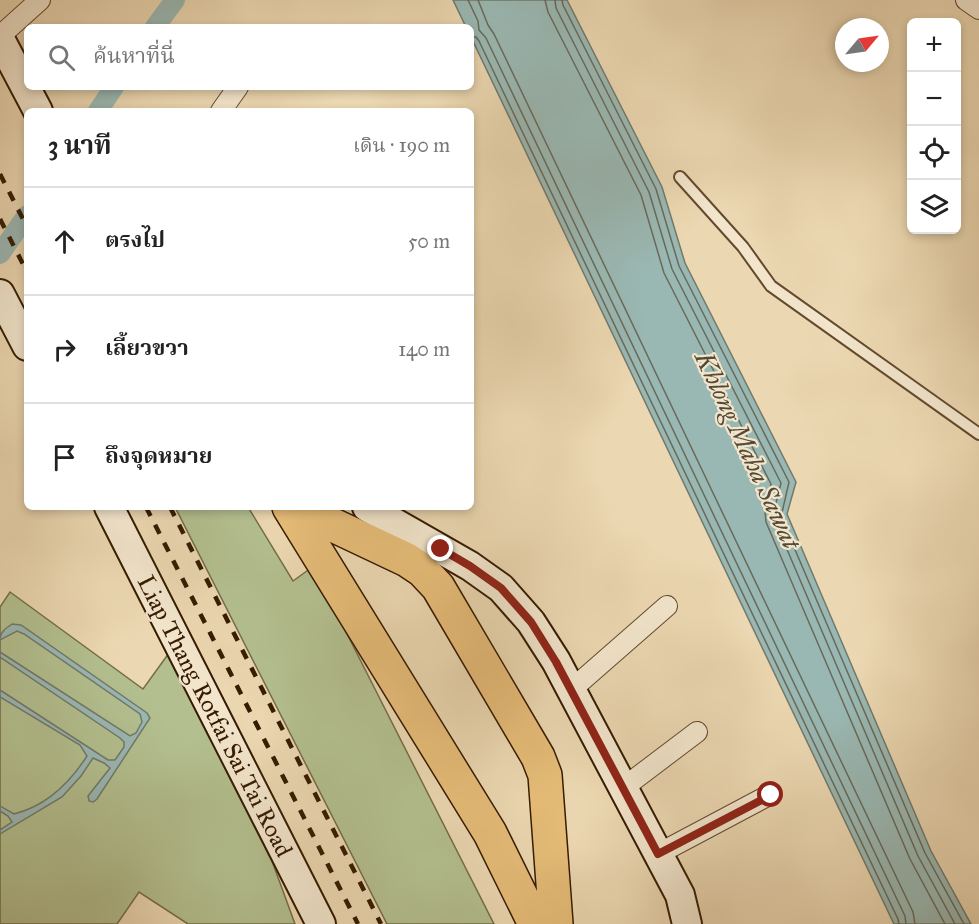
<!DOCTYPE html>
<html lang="th">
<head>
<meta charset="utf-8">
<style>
	body { margin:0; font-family:"IM FELL Great Primer","Noto Serif Thai",serif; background:#f6f6f6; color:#222 }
	.controls { position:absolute; right:18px; top:18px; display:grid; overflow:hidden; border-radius:9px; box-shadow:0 3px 9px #0003 }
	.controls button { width:54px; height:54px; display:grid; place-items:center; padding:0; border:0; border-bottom:2px solid #e0e0e0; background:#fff; color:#222; font:30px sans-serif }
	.compass { position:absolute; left:835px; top:18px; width:54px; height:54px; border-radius:50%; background:#fff; box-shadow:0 3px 9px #0003; rotate:61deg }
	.stop { position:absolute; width:18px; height:18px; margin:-14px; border:4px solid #8f2418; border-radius:50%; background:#fff }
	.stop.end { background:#8f2418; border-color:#fff; box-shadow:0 2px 6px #0008 }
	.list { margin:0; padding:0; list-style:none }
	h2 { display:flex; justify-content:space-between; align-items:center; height:78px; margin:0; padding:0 24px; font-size:26px }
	h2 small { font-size:20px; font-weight:400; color:#767676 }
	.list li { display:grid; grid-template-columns:39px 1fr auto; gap:18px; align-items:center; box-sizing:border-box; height:108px; padding:0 24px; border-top:2px solid #e0e0e0 }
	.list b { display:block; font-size:22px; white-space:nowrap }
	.list em { font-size:20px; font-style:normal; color:#767676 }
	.icon { flex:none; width:33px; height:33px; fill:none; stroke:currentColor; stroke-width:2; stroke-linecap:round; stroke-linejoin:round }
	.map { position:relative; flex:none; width:979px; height:924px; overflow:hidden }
	.search { position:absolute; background:#fff; box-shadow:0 3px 9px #0003; left:24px; top:24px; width:450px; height:66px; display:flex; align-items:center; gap:15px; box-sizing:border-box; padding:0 21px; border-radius:9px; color:#767676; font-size:22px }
	.panel { position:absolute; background:#fff; box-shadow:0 3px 9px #0003; left:24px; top:108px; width:450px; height:402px; border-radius:9px }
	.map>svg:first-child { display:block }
	.green { fill:#b3bf8f; stroke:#746d48; stroke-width:1.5 }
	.water { fill:#9ab8b3; stroke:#72796b; stroke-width:1.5 }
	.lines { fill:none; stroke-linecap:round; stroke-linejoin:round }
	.shore { stroke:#686a5a; stroke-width:1.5 }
	.canal { stroke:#9ab8b3; stroke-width:20 }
	.service-casing { stroke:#634a2c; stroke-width:14 }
	.minor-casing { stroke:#634a2c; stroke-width:22 }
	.secondary-casing { stroke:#361b00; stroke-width:32 }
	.motorway-casing { stroke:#361b00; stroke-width:36 }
	.service { stroke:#f2e5cc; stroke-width:10 }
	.minor { stroke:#f2e5cc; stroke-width:20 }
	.secondary { stroke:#f2e5cc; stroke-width:28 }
	.motorway { stroke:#e6bc78; stroke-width:33 }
	.rail { stroke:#361b00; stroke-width:4.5; stroke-dasharray:10 10; stroke-linecap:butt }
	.route { stroke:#8f2418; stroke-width:8 }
	.labels { text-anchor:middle; stroke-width:4.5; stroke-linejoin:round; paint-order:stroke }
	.street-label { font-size:24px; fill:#361b00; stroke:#f2e5cc }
	.water-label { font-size:26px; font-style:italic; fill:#544a36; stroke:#f2e5cc }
</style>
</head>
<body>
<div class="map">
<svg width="979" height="924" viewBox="0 0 979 924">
	<rect width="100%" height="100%" fill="#ebd7b1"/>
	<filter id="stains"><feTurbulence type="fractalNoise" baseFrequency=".00333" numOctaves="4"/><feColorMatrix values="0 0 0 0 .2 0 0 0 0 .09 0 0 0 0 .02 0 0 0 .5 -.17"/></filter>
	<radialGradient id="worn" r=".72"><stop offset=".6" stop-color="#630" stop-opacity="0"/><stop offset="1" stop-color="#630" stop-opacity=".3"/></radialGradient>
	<path class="green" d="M175,507H248L293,581L311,568L340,620L494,924H387Z
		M10,592L143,689L169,653L272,861L295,924H188L139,892L117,924H0V607Z"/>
	<path class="water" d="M453,0H567L662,187L685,263L796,482L787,514L931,851L971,924H894L471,37V27H466Z
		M12,624L21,625L147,713L150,718L97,799L93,802L89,801L88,796L110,768L104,763L93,758L81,776L62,797L0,834V830L12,822L8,816L0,811V806L14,814C46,806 69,784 87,756L80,745L0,697V690L108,760H115L124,747V742L120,738L0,657V652L130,736L136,733L142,722L140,714L24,634L17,631L0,640C0,632 6,628 12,624Z"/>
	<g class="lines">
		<path class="shore" d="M468,0L478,21L479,30L486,38L905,916L906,924
			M478,0L488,25L494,34L913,912L915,924
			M545,0L548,12L641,195L664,273L771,484L765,511L766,522L910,859L945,924
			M555,0L556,8L649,192L672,269L781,483L774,511V519L918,856L955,924
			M562,0L563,5L656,189L679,266L789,482L781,517L925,853L964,924
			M471,37H476L479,41L898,919L899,924"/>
		<path class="canal" d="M155,27L175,0
			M98,111L114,87
			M0,254L27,215"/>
		<g class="service-casing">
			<path id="service" d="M680,177L743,247L771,286L979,434"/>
		</g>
		<g class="minor-casing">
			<path id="minor" d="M966,0L979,9
				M0,36L40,0
				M221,111L238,87
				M571,690L667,606
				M623,788L697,732
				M658,854L771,794"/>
		</g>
		<g class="secondary-casing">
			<path id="secondary" d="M0,39L38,111
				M0,294L27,346
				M109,507L321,924
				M367,507L470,566L501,588L531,622L556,661L680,895L687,924"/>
		</g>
		<g class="motorway-casing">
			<path id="motorway" d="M289,507L490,833L535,924
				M295,507L407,560L422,570L438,587L538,757L545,775L556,924"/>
		</g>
		<use href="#service" class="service"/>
		<use href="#minor" class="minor"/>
		<use href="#secondary" class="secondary"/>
		<use href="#motorway" class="motorway"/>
		<path class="rail" d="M0,174L27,227
			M0,219L27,272
			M146,507L358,924
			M170,507L381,924"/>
	</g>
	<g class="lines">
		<path class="route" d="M441,549L470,566L501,588L531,622L556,662L658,854L771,795"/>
	</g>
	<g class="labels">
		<g class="street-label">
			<text transform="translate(215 716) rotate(63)" y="8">Liap Thang Rotfai Sai Tai Road</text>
		</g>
		<g class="water-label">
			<text transform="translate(748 450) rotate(65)" y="9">Khlong Maha Sawat</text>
		</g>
	</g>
	<rect width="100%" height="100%" filter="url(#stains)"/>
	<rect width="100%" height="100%" fill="url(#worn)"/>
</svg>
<div class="controls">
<button>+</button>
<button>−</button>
<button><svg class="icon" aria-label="locate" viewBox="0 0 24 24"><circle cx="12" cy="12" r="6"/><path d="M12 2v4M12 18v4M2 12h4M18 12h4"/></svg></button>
<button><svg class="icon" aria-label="layers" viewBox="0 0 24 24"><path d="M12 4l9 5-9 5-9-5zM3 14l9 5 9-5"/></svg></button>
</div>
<svg class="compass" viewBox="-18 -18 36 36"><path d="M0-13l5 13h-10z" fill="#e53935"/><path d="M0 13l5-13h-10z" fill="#767676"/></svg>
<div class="stop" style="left:771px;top:795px"></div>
<div class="stop end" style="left:441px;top:549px"></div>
<div class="search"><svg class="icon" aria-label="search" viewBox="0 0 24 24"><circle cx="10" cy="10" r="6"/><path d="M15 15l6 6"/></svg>ค้นหาที่นี่</div>
<section class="panel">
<h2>3 นาที<small>เดิน · 190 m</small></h2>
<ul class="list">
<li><svg class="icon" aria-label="ahead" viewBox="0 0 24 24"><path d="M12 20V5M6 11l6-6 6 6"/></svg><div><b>ตรงไป</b></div><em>50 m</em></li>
<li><svg class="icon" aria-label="right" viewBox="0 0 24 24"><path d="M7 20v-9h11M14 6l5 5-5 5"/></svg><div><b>เลี้ยวขวา</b></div><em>140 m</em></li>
<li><svg class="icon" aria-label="arrive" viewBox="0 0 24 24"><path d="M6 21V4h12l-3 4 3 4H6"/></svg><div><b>ถึงจุดหมาย</b></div></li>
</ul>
</section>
</div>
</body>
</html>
